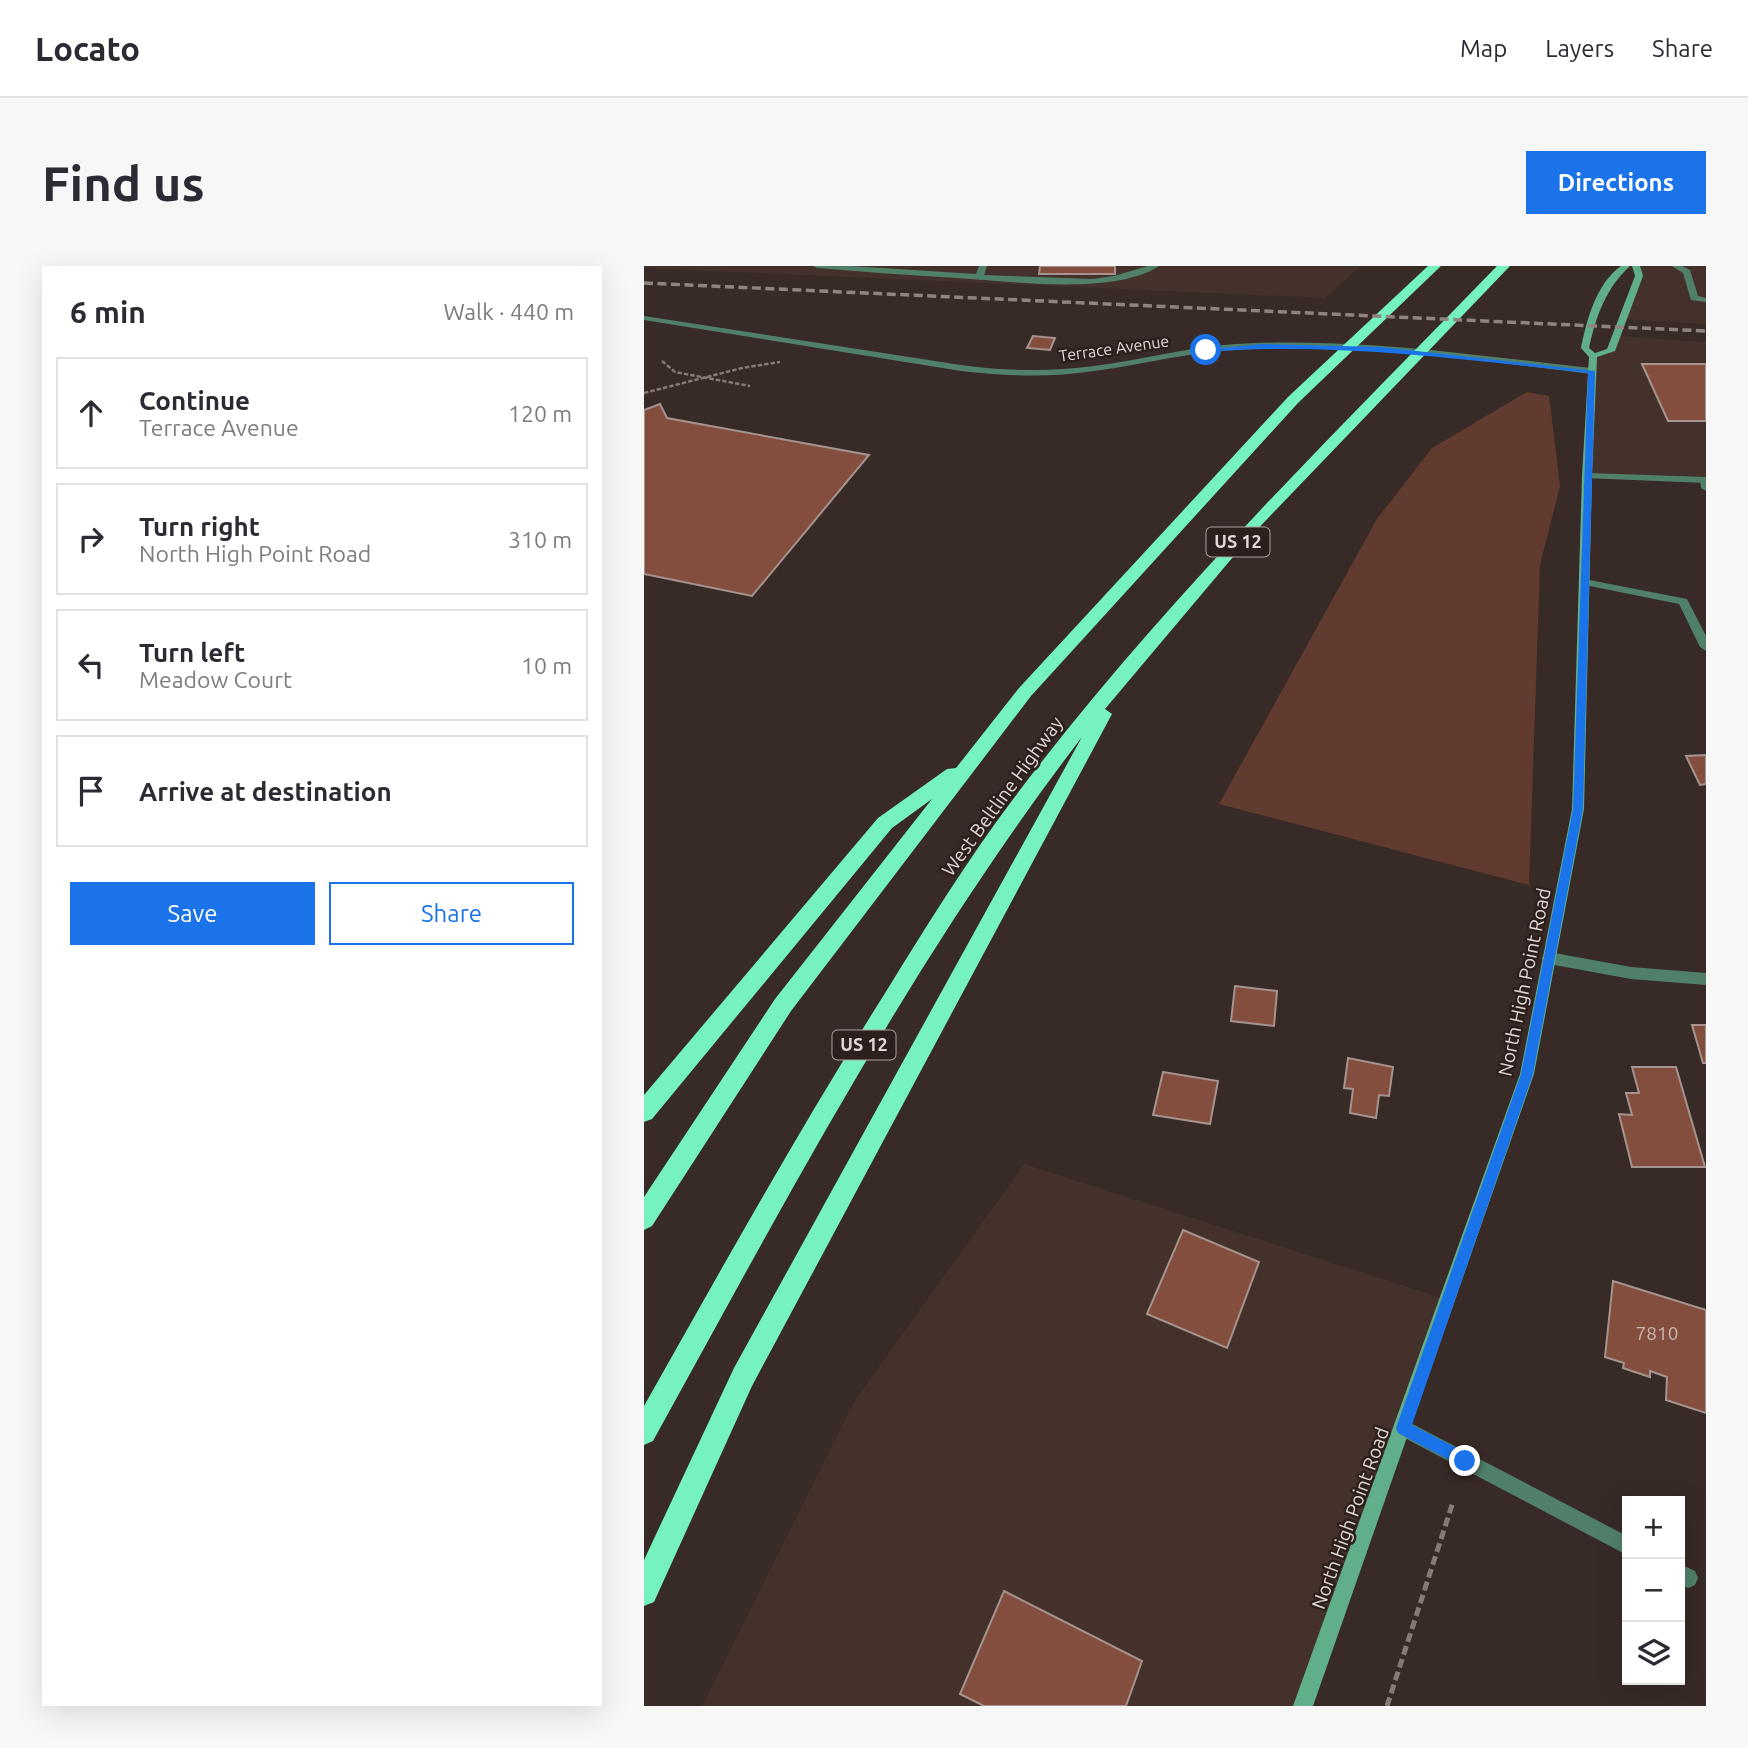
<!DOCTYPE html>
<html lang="en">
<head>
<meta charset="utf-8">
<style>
	body { margin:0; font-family:Ubuntu,sans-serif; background:#f7f7f7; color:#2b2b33 }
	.controls { position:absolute; right:21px; bottom:21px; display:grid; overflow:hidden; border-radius:0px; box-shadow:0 7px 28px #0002 }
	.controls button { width:63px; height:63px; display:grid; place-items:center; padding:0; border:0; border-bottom:2px solid #e1e1e2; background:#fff; color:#2b2b33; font:35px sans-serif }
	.stop { position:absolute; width:21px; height:21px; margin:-16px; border:5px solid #1a73e8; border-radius:50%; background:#fff }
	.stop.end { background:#1a73e8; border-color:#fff; box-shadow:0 2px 7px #0008 }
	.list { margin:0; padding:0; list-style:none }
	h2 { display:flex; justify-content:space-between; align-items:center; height:91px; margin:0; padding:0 28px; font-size:30px }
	h2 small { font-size:23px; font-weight:400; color:#7c7c81 }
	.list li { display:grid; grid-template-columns:46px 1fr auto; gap:21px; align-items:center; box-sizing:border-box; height:112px; margin:0 14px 14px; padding:0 14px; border:2px solid #e1e1e2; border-radius:0px }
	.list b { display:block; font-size:26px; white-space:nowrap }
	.list p { margin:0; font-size:23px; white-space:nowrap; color:#7c7c81 }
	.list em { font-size:23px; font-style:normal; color:#7c7c81 }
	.actions { display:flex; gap:14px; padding:21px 28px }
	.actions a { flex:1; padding:16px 0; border:2px solid #1a73e8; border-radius:0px; text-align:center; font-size:24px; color:#1a73e8 }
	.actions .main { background:#1a73e8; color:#fff }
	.icon { flex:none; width:38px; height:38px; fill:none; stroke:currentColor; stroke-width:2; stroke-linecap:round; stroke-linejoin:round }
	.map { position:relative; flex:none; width:1062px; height:1440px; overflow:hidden; border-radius:0px }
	header { display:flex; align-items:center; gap:42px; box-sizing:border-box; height:98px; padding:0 35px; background:#fff; border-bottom:2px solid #e1e1e2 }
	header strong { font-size:33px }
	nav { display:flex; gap:38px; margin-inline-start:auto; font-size:24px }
	.intro { display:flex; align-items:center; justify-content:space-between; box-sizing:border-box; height:168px; padding:0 42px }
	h1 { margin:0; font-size:49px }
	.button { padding:18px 32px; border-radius:0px; background:#1a73e8; color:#fff; font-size:24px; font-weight:700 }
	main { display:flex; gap:42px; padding:0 42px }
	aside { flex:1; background:#fff; border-radius:0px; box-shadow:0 7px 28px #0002 }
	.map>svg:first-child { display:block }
	.built { fill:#45312b }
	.green { fill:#613b2f }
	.building { fill:#834e3e; stroke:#a4938e; stroke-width:2 }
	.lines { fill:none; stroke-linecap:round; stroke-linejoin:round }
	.path-far1 { stroke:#857a76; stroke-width:2.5; stroke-dasharray:4.5 2; stroke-linecap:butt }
	.path { stroke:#857a76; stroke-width:5; stroke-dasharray:9 4.5; stroke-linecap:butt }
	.lane { fill:#51806a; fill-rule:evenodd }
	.street { fill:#51806a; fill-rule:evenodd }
	.secondary { fill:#61ae8b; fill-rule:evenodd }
	.highway { fill:#75f2bd; fill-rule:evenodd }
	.rail { stroke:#908481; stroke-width:3.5; stroke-dasharray:9 4.5; stroke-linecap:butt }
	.route { fill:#1a73e8 }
	.labels { text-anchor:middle; stroke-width:5; stroke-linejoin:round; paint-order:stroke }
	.far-street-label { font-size:16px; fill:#e1d8d5; stroke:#2d201c }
	.shield { fill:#2d201c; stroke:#aba19e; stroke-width:2 }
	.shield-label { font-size:18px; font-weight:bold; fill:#e1d8d5 }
	.street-label { font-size:19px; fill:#e1d8d5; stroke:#2d201c }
	.near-number-label { font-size:19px; fill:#cab6af }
</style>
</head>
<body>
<header>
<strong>Locato</strong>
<nav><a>Map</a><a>Layers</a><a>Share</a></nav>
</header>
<div class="intro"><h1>Find us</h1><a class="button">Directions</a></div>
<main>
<aside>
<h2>6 min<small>Walk · 440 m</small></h2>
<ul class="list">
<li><svg class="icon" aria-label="ahead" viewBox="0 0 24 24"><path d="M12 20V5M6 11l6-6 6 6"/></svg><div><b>Continue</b><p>Terrace Avenue</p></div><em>120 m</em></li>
<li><svg class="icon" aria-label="right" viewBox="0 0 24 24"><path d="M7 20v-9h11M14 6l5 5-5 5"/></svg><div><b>Turn right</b><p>North High Point Road</p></div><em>310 m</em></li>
<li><svg class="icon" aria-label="left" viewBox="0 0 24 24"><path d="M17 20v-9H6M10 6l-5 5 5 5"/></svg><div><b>Turn left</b><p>Meadow Court</p></div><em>10 m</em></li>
<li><svg class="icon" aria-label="arrive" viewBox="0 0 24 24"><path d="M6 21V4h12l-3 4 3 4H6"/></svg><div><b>Arrive at destination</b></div></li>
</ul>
<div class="actions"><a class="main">Save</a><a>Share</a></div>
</aside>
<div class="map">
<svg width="1062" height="1440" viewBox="0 0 1062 1440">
	<rect width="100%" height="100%" fill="#382a26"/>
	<path class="built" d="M0,0H717L681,32L0,2Z
		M992,0H1062V58L978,53L995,10Z
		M972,70L1062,76V214L943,210L949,90L967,85Z
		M380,898L804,1034L659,1440H58L209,1137Z"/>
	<path class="green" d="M883,126L905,130L916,220L896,299L885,619L575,538L733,253L788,182Z"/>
	<path class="building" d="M396,0H471V8H395Z
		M389,70L411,72L406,84L383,82Z
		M998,98H1062V155H1024Z
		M16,138L23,152L225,189L108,330L0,308V144Z
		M1062,489V518L1056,519L1042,490Z
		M591,720L633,725L630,760L587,755Z
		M1048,759H1062V797H1059Z
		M704,792L749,801L745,830L735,829L732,852L706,847L709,823L700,822Z
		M988,801H1032L1061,901H988L975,848L988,849L982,827H995Z
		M519,806L574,815L566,858L509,849Z
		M539,964L615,996L583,1082L503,1048Z
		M969,1015L1062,1044V1147L1022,1134L1023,1111L1006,1105V1111L979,1102L980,1097L961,1091Z
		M360,1325L498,1395L482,1440H340L316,1428Z"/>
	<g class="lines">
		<path class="path-far1" d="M18,95L31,106L106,120
			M0,127L98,102L136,96"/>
		<path class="path" d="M743,1440L809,1236"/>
		<path class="lane" d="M169,0H207L332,8L335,0H343L340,9L448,13L470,10L504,0H515C470,30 366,15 313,12C266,9 220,6 173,2Z
			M1028,0H1038L1046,4L1054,30L1062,32V36L1047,34L1039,7Z
			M1056,212H1062V225L1057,222Z
			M940,313L1043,333L1062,370V385L1056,381L1035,338L936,318L935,316Z
			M905,686L987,701L1062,707V719L987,713L905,698L900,696L898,692L900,688Z"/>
		<path class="street" d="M0,50L317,99C361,105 405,106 450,100C497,94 544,81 592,78C710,71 829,89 947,102L951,105L947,108C829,94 710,76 592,84C544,86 497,99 450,105C405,112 361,110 317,105L0,54Z
			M943,207L1062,211V217L940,212V208Z
			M759,1153L983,1270V1289L753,1168L750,1162L753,1156Z
			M1036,1298L1051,1305L1054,1312L1051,1319L1044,1322L1036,1318Z"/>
		<path class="secondary" d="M977,0H986C962,22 952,50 945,82L951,87L963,83L991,10L988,0H996L999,10L971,85L953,91L948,210L940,543L890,808L669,1440H649L876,808L928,543L938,210L945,91L937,82C943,53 952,18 977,0Z"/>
		<path class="highway" d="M784,0H797L654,137L387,430L147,745L8,960L0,964V931L131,733L288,533L248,562L8,853L0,856V829L234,552L303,503L312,502L375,422L644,131Z
			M853,0H866L605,272L461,443L468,448L108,1120L10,1336L0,1340V1294L90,1102L438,471C270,690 142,934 9,1175L0,1179V1140C79,1000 157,860 243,724C283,659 324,593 370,532C514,340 687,171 853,0Z"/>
		<path class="rail" d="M0,17L1062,65"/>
	</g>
	<path class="route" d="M618,78L737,81L951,105L939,543L889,808L768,1159L826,1189L829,1195L826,1200L821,1202L754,1167L752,1162L877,808L929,543L944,107C817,93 690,76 562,86L558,84Z"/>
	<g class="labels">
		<g class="far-street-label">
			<text transform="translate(470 82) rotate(-8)" y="6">Terrace Avenue</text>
		</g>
		<g class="shield">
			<rect x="562.5" y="261.5" width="63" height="29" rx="5"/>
			<rect x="188.5" y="764.5" width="63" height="29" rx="5"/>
		</g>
		<g class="shield-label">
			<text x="594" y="282">US 12</text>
			<text x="220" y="785">US 12</text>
		</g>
		<g class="street-label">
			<text transform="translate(358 530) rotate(-54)" y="7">West Beltline Highway</text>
			<text transform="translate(880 716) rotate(-78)" y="7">North High Point Road</text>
			<text transform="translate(706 1252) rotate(-70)" y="7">North High Point Road</text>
		</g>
		<g class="near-number-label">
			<text x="1013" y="1074">7810</text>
		</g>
	</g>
</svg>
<div class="controls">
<button>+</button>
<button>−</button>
<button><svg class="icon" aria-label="layers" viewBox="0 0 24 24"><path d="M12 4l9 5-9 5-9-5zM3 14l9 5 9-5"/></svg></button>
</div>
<div class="stop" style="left:562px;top:84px"></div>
<div class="stop end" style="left:821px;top:1195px"></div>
</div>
</main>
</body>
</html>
